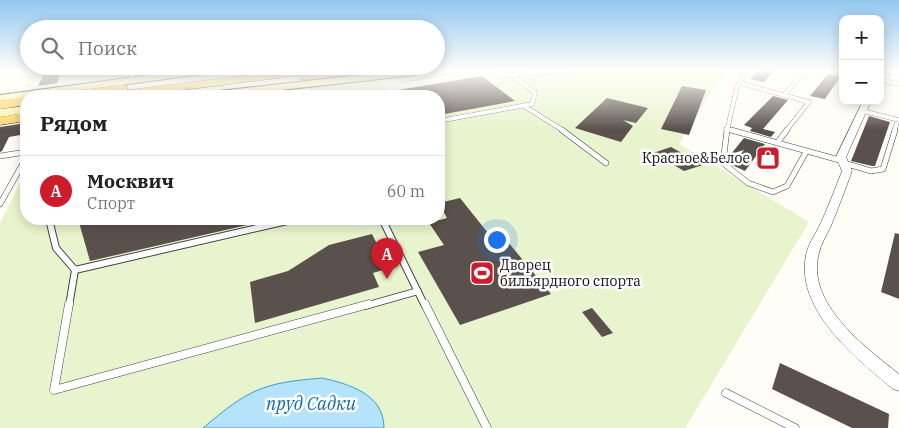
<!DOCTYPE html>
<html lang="ru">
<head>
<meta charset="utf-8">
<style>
	body { margin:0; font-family:"IBM Plex Serif",serif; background:#f6f6f6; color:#202124 }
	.controls { position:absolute; right:15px; top:15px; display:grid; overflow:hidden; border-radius:10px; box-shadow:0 2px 12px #0003 }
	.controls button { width:45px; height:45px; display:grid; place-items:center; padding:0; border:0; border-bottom:1px solid #e0e0e0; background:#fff; color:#202124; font:25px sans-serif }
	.you { position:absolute; left:496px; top:239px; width:18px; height:18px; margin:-12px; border:4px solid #fff; border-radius:50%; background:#1a73e8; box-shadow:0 0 0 8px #1a73e833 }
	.badge { display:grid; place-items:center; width:32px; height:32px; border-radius:50%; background:#cd1c2c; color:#fff; font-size:16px; font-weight:700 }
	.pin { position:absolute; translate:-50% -41px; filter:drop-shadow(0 1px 2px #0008) }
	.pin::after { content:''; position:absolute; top:26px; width:18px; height:15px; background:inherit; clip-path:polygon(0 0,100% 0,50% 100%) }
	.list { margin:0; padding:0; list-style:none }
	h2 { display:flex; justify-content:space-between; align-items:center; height:65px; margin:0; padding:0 20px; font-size:21px }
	h2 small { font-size:16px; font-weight:400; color:#757577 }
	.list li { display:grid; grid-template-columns:32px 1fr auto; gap:15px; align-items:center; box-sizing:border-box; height:70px; padding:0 20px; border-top:1px solid #e0e0e0 }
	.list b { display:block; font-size:19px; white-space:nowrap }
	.list p { margin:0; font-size:16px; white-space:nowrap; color:#757577 }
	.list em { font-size:16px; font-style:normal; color:#757577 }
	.icon { flex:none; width:28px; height:28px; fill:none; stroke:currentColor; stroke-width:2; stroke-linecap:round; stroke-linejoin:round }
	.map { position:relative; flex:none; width:899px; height:428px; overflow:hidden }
	.search { position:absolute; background:#fff; box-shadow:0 2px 12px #0003; left:20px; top:20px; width:425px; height:55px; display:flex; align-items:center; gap:12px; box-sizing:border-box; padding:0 18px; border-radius:28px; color:#757577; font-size:19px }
	.panel { position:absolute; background:#fff; box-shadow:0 2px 12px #0003; left:20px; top:90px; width:425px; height:135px; border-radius:20px }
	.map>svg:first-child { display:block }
	.pitch { fill:#e8f4cd }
	.water { fill:#b5e3fb; stroke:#369dd8 }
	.building { fill:#5b514c }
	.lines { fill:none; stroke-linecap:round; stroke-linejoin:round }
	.lane-far3-casing { stroke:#444; stroke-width:4.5 }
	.lane-far2-casing { stroke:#444; stroke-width:6 }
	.lane-far1-casing { stroke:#444; stroke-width:8 }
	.lane-casing { stroke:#444; stroke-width:9 }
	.street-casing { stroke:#444; stroke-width:1 }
	.secondary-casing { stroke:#333; stroke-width:2 }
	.primary-casing { stroke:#222; stroke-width:1 }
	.lane-far3 { stroke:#fff; stroke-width:4 }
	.lane-far2 { stroke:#fff; stroke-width:5 }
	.lane-far1 { stroke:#fff; stroke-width:6 }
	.lane { stroke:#fff; stroke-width:8 }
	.street { fill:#fff; fill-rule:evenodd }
	.secondary { fill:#fff3b0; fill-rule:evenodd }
	.primary { fill:#ffd365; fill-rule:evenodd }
	.labels { text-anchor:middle; stroke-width:5; stroke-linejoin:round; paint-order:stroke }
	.poi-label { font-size:14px; fill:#111; stroke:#fff; text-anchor:end }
	.near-water-label { font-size:18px; font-style:italic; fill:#0e6fae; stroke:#fff }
</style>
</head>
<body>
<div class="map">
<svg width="899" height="428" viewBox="0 0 899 428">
	<rect width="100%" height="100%" fill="#fffdf5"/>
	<path class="pitch" d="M496,70H725L679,144L809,222L685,428H0V223L26,171V219H439V96H291L305,95L311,87L377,79L390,92L483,76L487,80L501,77Z"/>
	<path class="water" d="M322,378C349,384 384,394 384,428H203C249,389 262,383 322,378Z"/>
	<path class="building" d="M46,70H62L57,83L38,86Z
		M759,70H775L764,82L750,79Z
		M828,74L840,77L825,99L810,96Z
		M482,76L515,101L439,115V96H393L392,91Z
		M682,86L706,90L689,135L661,129Z
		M773,96L788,100L763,129L775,132L771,137L750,131L752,128L744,125Z
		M607,98L648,108L636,123L623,120L633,126L621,142L575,128Z
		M869,116L890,122L875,166H872L851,161Z
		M26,123V134L9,137L2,151L0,152V127Z
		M744,138L765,144L745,171L732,165L744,150L731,154Z
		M671,147L703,165L684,171L653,153Z
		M460,198L488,233L498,230L551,294L460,325L418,252L444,245L429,223L447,218L439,203Z
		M78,219H255L256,223L90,261Z
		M895,233L899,234V299L881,292Z
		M372,234L389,268L373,273L379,287L255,323L250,282L288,271L329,245Z
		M592,308L613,333L602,337L582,312Z
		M780,363L889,414L888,428H852L772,389Z"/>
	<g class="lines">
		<g class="lane-far3-casing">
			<path id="lane-far3" d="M835,70L843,72
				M512,75L568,70
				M132,77L133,70
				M403,80L459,70
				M880,80L899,84
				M740,83L809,102L786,131
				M29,84L37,70
				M785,94L806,70
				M309,96H323
				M524,106L564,131
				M863,111L899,120
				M439,121L532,104L535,93L512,75L460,70
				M726,129L735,131
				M727,131L737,87L747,70
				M894,131L898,120"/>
		</g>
		<g class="lane-far2-casing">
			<path id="lane-far2" d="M562,130L606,163
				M727,130L723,163L748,183L773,192L787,186L806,152
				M731,130L843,161
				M777,143L787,130
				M0,156L26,152
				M844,163L871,171L883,169L895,130
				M0,204L26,158"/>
		</g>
		<g class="lane-far1-casing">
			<path id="lane-far1" d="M49,219L56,248L75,270
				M382,219L425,306
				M75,270L296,219
				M69,306L75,270
				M365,306L418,291"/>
		</g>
		<g class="lane-casing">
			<path id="lane" d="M69,304L54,390L369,304
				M425,304L487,428
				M726,393L795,428"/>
		</g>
		<g class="street-casing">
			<path id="street" d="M880,70H885L880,76Z
				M863,101H871L846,157L852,171C845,190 838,209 830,228C826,236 821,244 819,253C805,303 866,348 899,374V391L893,389C856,358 795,310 806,255C808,245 814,236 819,227C827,209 835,190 842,171L836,157Z"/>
		</g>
		<g class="secondary-casing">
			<path id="secondary" d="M187,70H216L211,73L0,101V95Z
				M404,70H438L433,73L228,96H195L201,93Z
				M26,106V113L0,117V109Z"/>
		</g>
		<g class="primary-casing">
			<path id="primary" d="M289,70H372L367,73L305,80L301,79V75L136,96H104L106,94L57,96L63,92L123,85L127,86V90Z
				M26,97V105L0,109V101Z
				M26,113V121L0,125V117Z"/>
		</g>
		<use href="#lane-far3" class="lane-far3"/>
		<use href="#lane-far2" class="lane-far2"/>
		<use href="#lane-far1" class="lane-far1"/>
		<use href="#lane" class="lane"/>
		<use href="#street" class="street"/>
		<use href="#secondary" class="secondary"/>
		<use href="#primary" class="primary"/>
	</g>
	<linearGradient id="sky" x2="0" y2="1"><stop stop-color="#93c7f0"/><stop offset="0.54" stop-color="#fffefa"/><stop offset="1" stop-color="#fffefa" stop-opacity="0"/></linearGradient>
	<rect width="899" height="130" fill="url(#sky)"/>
	<defs>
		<g id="shop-square" transform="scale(1.25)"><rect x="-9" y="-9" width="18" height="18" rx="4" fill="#cd1c2c" stroke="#fff"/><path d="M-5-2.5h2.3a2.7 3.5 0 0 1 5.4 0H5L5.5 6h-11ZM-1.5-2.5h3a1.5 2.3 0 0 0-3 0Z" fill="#fff"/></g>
		<g id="stadium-square" transform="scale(1.25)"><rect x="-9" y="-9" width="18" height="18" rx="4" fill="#cd1c2c" stroke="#fff"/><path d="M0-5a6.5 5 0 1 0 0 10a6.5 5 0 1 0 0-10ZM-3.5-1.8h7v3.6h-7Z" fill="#fff"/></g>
	</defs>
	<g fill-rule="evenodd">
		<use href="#shop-square" x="768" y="158"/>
		<use href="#stadium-square" x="482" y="273"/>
	</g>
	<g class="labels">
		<g class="poi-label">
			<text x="750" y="163">Красное&amp;Белое</text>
			<text x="500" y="270" text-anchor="start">Дворец<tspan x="500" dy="16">бильярдного спорта</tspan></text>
		</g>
		<g class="near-water-label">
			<text x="311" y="410">пруд Садки</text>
		</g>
	</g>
</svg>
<div class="controls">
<button>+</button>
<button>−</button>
</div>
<div class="you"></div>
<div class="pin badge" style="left:387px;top:279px">A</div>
<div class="search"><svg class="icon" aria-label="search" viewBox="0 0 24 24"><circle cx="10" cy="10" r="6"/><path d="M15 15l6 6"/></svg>Поиск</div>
<section class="panel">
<h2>Рядом<small></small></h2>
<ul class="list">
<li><span class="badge">A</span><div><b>Москвич</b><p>Спорт</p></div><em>60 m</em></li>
</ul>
</section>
</div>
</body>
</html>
